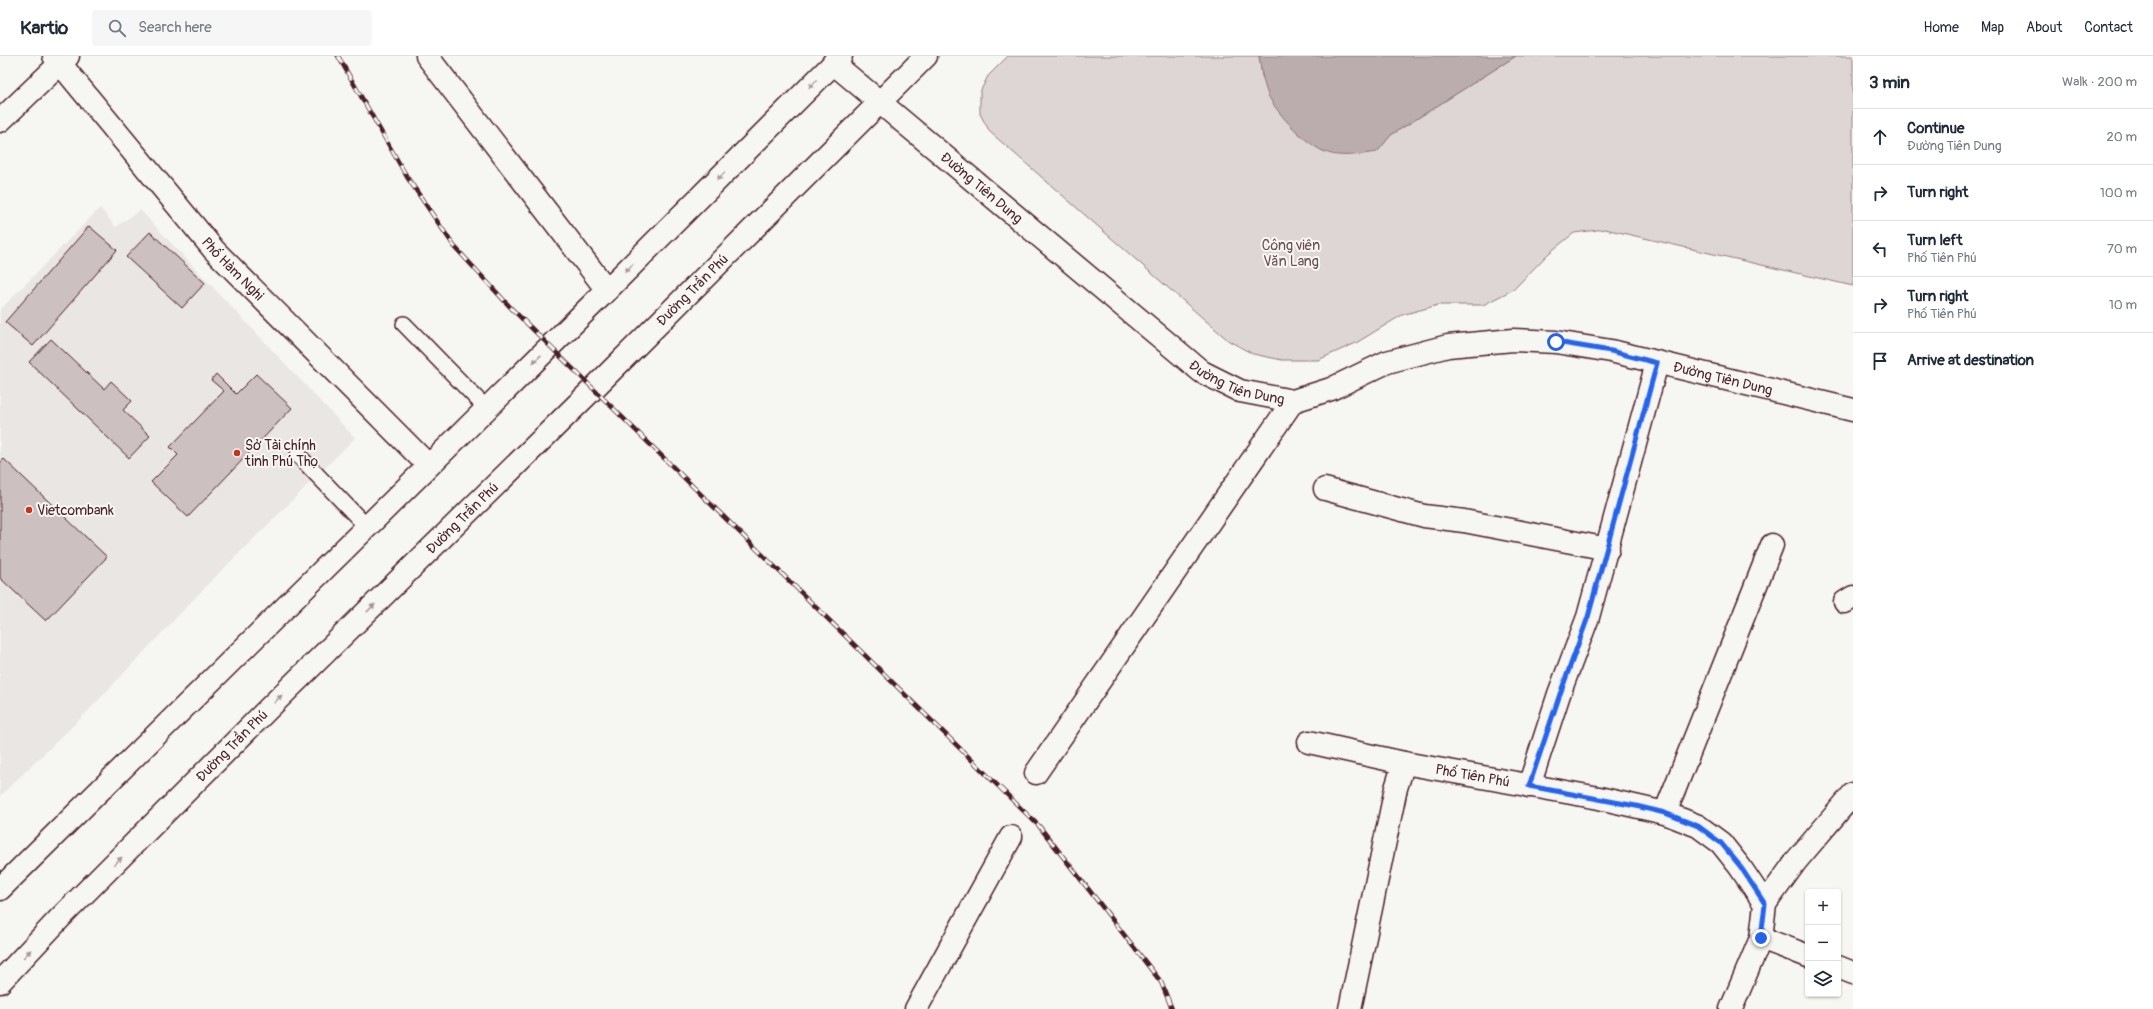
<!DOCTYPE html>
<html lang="en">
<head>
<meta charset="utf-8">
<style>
	body { margin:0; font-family:Pangolin,sans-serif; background:#f6f6f7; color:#1f2937 }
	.controls { position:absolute; right:12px; bottom:12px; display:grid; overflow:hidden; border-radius:4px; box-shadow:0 1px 3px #0004 }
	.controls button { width:36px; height:36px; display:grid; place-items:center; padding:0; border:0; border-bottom:1px solid #e0e1e3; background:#fff; color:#1f2937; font:20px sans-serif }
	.stop { position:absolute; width:12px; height:12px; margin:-9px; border:3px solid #2563eb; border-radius:50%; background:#fff }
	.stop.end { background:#2563eb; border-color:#fff; box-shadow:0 1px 4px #0008 }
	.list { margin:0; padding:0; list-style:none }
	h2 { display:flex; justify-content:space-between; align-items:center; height:52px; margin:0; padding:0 16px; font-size:17px }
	h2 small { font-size:13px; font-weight:400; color:#747a83 }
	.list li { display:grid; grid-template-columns:26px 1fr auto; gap:12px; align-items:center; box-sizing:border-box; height:56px; padding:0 16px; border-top:1px solid #e0e1e3 }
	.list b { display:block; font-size:15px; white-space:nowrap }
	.list p { margin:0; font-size:13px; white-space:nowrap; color:#747a83 }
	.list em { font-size:13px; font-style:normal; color:#747a83 }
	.icon { flex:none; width:22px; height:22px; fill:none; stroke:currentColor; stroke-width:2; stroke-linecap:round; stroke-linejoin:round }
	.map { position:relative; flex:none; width:1853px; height:953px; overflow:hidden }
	header { display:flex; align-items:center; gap:24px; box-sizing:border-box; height:56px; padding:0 20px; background:#fff; border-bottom:1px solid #e0e1e3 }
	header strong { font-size:19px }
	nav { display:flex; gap:22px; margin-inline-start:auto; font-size:14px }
	.search { width:280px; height:36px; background:#f6f6f7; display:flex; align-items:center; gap:10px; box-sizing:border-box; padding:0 14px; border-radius:4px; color:#747a83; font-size:15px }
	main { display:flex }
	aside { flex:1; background:#fff }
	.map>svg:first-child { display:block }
	.built { fill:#e9e6e3 }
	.green { fill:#ddd6d5; stroke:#947a80 }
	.water { fill:#bbadae; stroke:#8e747a }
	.building { fill:#ccc1c0; stroke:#4a1f2b }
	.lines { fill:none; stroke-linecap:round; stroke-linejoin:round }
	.service-casing { stroke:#4a1f2b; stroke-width:18 }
	.minor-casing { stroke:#4a1f2b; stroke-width:25 }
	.tertiary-casing { stroke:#4a1f2b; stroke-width:25 }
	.secondary-casing { stroke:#4a1f2b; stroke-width:25 }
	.service { stroke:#f6f6f2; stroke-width:15 }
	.minor { stroke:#f6f6f2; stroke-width:22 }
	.tertiary { stroke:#f6f6f2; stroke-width:22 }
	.secondary { stroke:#f6f6f2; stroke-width:22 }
	.rail-casing { stroke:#4a1f2b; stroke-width:4.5 }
	.rail { stroke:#f6f6f2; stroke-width:3; stroke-dasharray:9; stroke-linecap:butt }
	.oneway { fill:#a99598 }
	.route { stroke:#2563eb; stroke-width:5 }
	.poi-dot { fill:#c8321e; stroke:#f6f6f2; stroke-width:1.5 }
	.labels { text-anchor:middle; stroke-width:4; stroke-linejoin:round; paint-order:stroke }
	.street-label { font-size:14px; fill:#4a1f2b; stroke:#f6f6f2 }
	.park-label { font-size:14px; fill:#6f4d56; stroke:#f6f6f2 }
	.poi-label { font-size:14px; fill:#4a1f2b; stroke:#f6f6f2; text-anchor:start }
</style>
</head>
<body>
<header>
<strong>Kartio</strong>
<div class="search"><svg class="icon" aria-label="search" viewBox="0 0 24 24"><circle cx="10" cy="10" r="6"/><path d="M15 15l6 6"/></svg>Search here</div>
<nav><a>Home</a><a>Map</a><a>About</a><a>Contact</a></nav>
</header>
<main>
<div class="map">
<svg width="1853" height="953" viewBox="0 0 1853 953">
	<rect width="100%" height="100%" fill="#f6f6f2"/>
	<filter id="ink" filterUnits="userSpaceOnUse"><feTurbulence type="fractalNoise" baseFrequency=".025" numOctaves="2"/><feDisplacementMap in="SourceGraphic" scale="8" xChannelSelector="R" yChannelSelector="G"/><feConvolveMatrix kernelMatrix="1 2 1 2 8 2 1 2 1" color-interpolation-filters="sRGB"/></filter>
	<g filter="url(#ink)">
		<path class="built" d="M100,152L116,171L140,154L355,382L208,528L88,655L0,740V254Z"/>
		<path class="green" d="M1008,0H1259L1262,21L1377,96L1391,79L1516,0H1853V230L1605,173L1574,177L1549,197L1514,233L1483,249H1438L1402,259L1356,287L1318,304H1282L1253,298L1229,285L990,76L980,58V36L988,20Z"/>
		<path class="water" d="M1259,0H1516L1391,79L1377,96C1362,98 1343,102 1328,97C1308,91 1277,58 1268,39C1263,26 1261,14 1259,0Z"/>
		<path class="building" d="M89,170L117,194L33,290L5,266Z
			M150,176L205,227L182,252L126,201Z
			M51,283L104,333L111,325L132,345L123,354L150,380L129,402L29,306Z
			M216,318L236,338L256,318L292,352L188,461L151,426L178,399L170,391L224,335L211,324Z
			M4,403L107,501L46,565L0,522V407Z"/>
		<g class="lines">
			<g class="service-casing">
				<path id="service" d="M404,268L486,352
					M298,399L367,471"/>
			</g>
			<g class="minor-casing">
				<g id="minor">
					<path id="s1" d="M54,0L214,194L428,409"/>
					<path d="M427,0L607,234"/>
					<path d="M0,65L68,0"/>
					<path d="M1325,433L1424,460L1464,465L1608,493"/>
					<path d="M1845,546L1853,541"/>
					<path id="s2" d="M1309,686L1404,707L1599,742L1665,757L1698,770L1721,787L1740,811L1765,848L1761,882L1808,900"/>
					<path d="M1036,717L1293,345"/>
					<path d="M1529,730L1559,638L1588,561L1657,307"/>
					<path d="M1665,757L1772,489"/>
					<path d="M1765,848L1796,805L1853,738"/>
					<path d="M1838,911L1853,917"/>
					<path d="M916,953L1011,781"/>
					<path d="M1350,953L1396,732L1404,707"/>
					<path d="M1731,953L1761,882"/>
				</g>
			</g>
			<g class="tertiary-casing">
				<g id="tertiary">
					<path id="s3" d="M833,7L1202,316L1240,335L1293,345L1331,333L1387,306L1448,290L1513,284L1556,286L1611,295L1853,354"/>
				</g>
			</g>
			<g class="secondary-casing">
				<g id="secondary">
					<path d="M0,833L607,234L841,0"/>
					<path id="s4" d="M0,926L60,862L267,654L593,333L926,0"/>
				</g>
			</g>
			<use href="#service" class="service"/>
			<use href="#minor" class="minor"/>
			<use href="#tertiary" class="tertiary"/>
			<use href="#secondary" class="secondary"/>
			<g class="rail-casing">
				<path id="rail" d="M338,0L407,121L454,190L512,253L1039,770L1161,926L1172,953"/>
			</g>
			<use href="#rail" class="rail"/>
		</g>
		<defs><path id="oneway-solid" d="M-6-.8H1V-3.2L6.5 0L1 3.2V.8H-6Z"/></defs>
		<g class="oneway">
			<use href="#oneway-solid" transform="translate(813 28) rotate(135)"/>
			<use href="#oneway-solid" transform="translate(721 120) rotate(135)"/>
			<use href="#oneway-solid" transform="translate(629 212) rotate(135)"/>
			<use href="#oneway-solid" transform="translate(537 303) rotate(136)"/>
			<use href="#oneway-solid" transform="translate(371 552) rotate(-45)"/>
			<use href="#oneway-solid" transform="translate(278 643) rotate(-45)"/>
			<use href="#oneway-solid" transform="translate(118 805) rotate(-45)"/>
			<use href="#oneway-solid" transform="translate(27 898) rotate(-47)"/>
		</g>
	</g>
	<g class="lines" filter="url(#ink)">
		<path class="route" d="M1556,286L1611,295L1657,307L1588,561L1560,638L1529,730L1636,750L1665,757L1698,770L1721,787L1740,810L1765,848L1761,882"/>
	</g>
	<g class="poi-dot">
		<circle cx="237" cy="397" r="4"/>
		<circle cx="29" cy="454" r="4"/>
	</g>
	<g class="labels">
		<g class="street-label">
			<text dy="5" stroke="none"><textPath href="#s3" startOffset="194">Đường Tiên Dung</textPath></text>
			<text dy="5" stroke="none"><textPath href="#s1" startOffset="278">Phố Hàm Nghi</textPath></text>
			<text dy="5" stroke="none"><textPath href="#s4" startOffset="979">Đường Trần Phú</textPath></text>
			<text dy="5" stroke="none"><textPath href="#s3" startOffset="1022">Đường Tiên Dung</textPath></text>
			<text dy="5" stroke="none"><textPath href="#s3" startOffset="518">Đường Tiên Dung</textPath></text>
			<text dy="5" stroke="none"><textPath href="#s4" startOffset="655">Đường Trần Phú</textPath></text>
			<text dy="5" stroke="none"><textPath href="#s4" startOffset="331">Đường Trần Phú</textPath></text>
			<text dy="5" stroke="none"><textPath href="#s2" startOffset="167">Phố Tiên Phú</textPath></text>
		</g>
		<g class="park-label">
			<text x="1291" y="194">Công viên<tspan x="1291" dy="16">Văn Lang</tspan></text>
		</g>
		<g class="poi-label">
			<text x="245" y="394">Sở Tài chính<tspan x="245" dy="16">tỉnh Phú Thọ</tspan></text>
			<text x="37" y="459">Vietcombank</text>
		</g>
	</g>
</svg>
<div class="controls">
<button>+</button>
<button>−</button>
<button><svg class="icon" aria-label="layers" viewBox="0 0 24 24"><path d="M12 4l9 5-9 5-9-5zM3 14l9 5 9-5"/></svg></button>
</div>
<div class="stop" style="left:1556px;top:286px"></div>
<div class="stop end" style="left:1761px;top:882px"></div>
</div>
<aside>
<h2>3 min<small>Walk · 200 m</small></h2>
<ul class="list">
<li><svg class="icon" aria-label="ahead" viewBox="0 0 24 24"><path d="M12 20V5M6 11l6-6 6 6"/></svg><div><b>Continue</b><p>Đường Tiên Dung</p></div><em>20 m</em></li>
<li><svg class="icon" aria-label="right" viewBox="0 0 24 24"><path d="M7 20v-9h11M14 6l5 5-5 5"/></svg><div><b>Turn right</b></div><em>100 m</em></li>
<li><svg class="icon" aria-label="left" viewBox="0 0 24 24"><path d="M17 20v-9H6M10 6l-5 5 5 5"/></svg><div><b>Turn left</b><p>Phố Tiên Phú</p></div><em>70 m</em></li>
<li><svg class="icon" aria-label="right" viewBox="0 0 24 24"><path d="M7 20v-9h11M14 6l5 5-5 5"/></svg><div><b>Turn right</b><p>Phố Tiên Phú</p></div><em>10 m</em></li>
<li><svg class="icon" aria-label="arrive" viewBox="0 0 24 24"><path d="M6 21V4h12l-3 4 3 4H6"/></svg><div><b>Arrive at destination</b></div></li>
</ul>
</aside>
</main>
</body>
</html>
